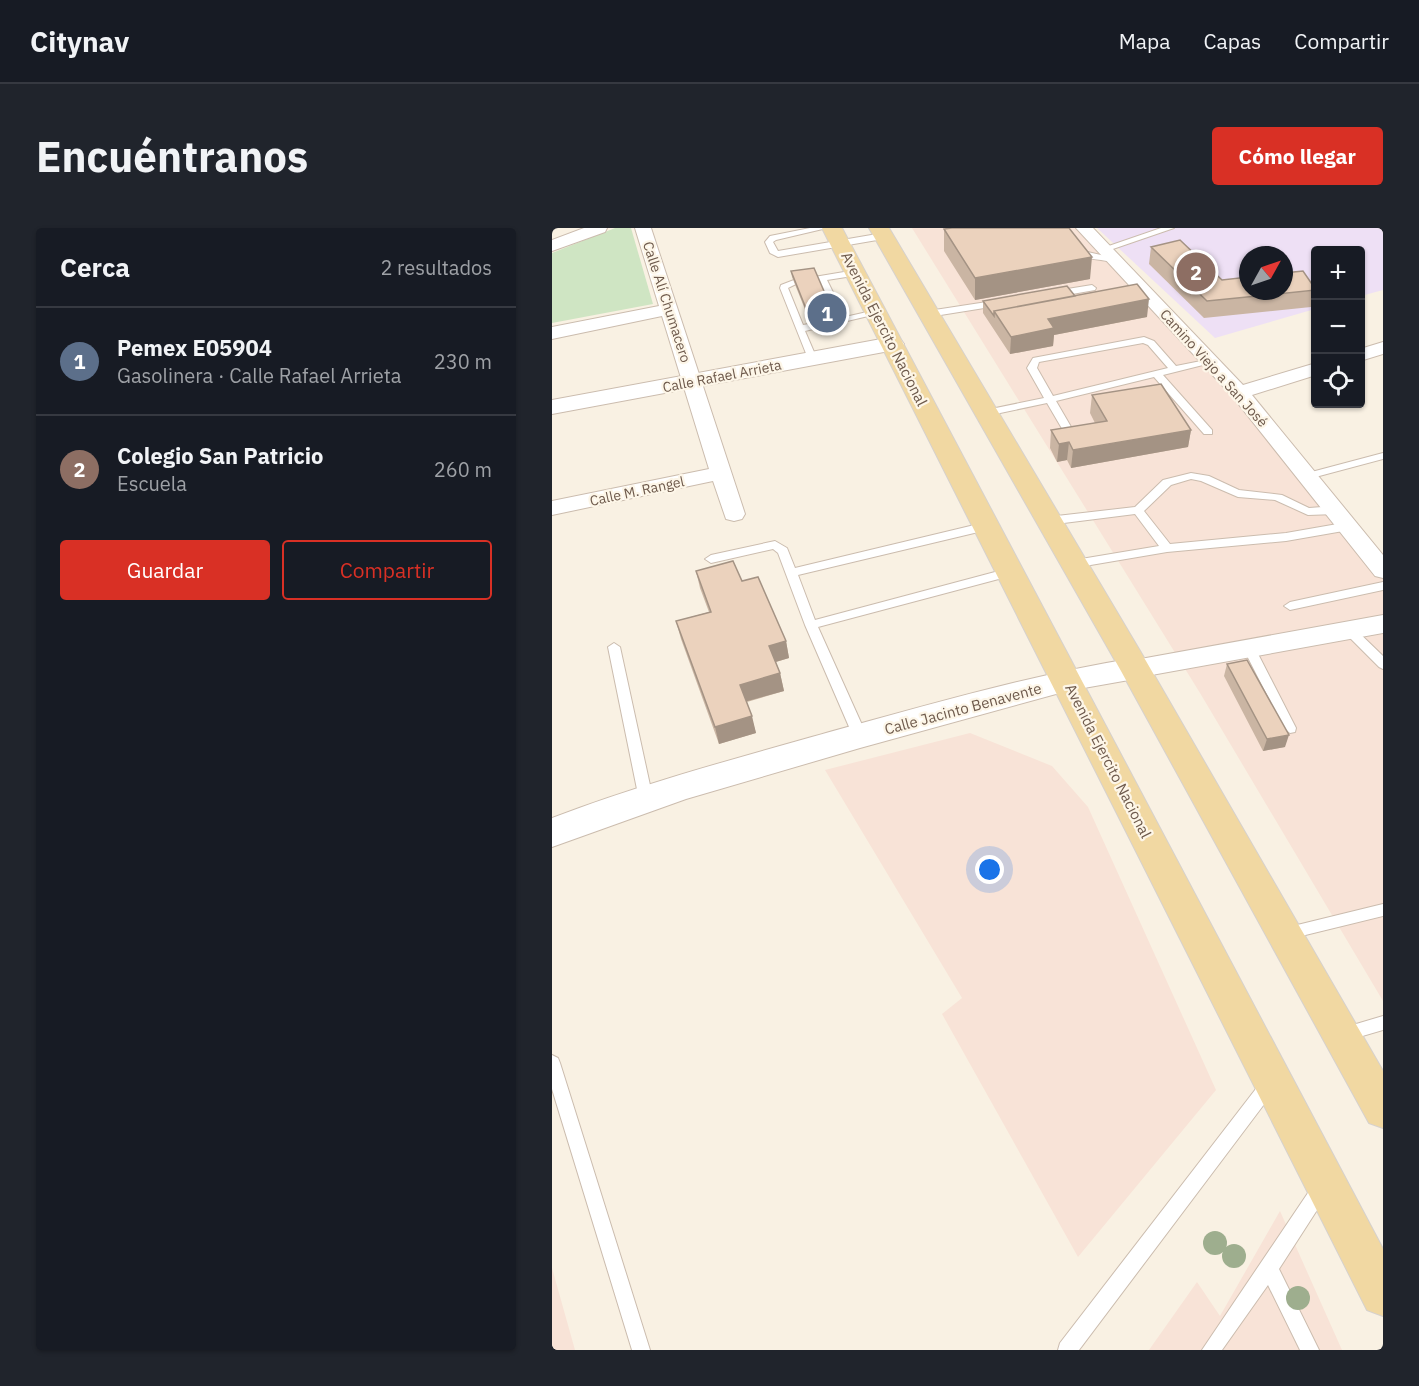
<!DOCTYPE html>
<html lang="es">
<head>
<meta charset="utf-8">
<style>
	body { margin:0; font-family:"IBM Plex Sans",sans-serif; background:#20242c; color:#f1f3f6 }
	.controls { position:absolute; right:18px; top:18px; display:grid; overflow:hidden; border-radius:6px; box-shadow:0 2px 4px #0004 }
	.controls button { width:54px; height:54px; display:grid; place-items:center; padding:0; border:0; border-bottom:2px solid #363941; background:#171b24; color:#f1f3f6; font:30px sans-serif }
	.compass { position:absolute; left:687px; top:18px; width:54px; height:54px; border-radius:50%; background:#171b24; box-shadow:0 2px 4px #0004; rotate:50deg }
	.you { position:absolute; left:438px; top:642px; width:21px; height:21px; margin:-15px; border:4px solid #fff; border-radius:50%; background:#1a73e8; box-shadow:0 0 0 9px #1a73e833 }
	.badge { display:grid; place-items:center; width:39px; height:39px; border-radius:50%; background:#d93025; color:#fff; font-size:20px; font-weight:700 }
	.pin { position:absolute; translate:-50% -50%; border:3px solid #fff; box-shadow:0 2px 6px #0006 }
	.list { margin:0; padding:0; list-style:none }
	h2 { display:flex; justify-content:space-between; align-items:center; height:78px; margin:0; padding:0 24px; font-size:26px }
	h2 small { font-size:20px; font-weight:400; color:#9ea1a6 }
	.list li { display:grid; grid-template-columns:39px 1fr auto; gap:18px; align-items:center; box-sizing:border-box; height:108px; padding:0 24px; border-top:2px solid #363941 }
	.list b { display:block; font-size:22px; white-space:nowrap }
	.list p { margin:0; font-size:20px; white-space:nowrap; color:#9ea1a6 }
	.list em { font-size:20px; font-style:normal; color:#9ea1a6 }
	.actions { display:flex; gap:12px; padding:18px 24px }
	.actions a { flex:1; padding:14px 0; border:2px solid #d93025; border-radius:6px; text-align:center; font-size:21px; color:#d93025 }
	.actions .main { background:#d93025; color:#fff }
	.icon { flex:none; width:33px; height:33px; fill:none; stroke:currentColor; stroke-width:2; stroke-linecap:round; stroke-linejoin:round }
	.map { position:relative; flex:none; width:831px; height:1122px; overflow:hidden; border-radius:6px }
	header { display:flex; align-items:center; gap:36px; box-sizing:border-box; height:84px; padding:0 30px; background:#171b24; border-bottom:2px solid #363941 }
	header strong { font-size:28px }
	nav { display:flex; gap:33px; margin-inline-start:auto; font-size:21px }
	.intro { display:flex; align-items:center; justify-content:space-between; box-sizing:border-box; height:144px; padding:0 36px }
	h1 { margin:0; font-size:42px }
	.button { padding:15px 27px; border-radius:6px; background:#d93025; color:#fff; font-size:21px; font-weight:700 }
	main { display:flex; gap:36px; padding:0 36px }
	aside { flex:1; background:#171b24; border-radius:6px; box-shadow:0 2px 4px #0004 }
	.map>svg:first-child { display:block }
	.commercial { fill:#f8e3d7 }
	.education { fill:#eee0f5; fill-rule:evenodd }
	.green { fill:#cfe5c3 }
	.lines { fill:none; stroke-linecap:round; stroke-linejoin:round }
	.service-casing { stroke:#cbbcae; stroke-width:2 }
	.minor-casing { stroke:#cbbcae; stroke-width:2 }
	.tertiary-casing { stroke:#cbbcae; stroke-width:2 }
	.primary-casing { stroke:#d6d1cd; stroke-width:2 }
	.service { fill:#fff; fill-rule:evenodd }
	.minor { fill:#fff; fill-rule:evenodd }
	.tertiary { fill:#fff; fill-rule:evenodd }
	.primary { fill:#f1d8a2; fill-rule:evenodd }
	.tree { fill:#9eae8e }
	.wall { fill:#cab5a3 }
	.shaded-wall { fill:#a49384 }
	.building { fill:#ebd2bd; stroke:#a49384; stroke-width:1.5 }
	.labels { text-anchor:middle; stroke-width:4.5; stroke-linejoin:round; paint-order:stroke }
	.far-street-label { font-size:14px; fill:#6e5a4c; stroke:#fdf6e8 }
	.street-label { font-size:15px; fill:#6e5a4c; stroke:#fdf6e8 }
</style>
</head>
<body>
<header>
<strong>Citynav</strong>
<nav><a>Mapa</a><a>Capas</a><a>Compartir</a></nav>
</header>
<div class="intro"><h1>Encuéntranos</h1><a class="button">Cómo llegar</a></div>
<main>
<aside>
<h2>Cerca<small>2 resultados</small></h2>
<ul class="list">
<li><span class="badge" style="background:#5c6f8a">1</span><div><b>Pemex E05904</b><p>Gasolinera · Calle Rafael Arrieta</p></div><em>230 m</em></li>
<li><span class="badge" style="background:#8d6e63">2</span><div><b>Colegio San Patricio</b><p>Escuela</p></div><em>260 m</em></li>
</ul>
<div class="actions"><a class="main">Guardar</a><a>Compartir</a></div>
</aside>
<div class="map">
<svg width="831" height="1122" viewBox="0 0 831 1122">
	<rect width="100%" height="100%" fill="#f9f1e3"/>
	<path class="commercial" d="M360,0H531L740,231L831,350V773L648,465Z
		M418,505L500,538L536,579L664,862L526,1029L390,786L410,770L273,542Z
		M728,983L790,1122H597L645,1054L668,1088Z
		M0,1040L23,1122H0Z"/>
	<path class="education" d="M545,0H831V62L809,68L808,22H764L763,81L663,110ZM696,27H732V63H696Z"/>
	<path class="green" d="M63,0H79L101,76L0,95V25Z"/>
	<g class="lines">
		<g class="service-casing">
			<path id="service" d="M258,0H275L224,12L221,14L226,23L331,5L335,8L331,11L226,29L218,25L213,14L218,8Z
				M499,0H507L531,23L567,31C562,35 556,33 549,32C525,30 513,19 499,0Z
				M609,0H622L555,23L548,21Z
				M304,42L308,45L307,47L275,52L293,89L324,82L329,85L253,103L265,131L257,133L228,60L229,57L242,52L246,55L236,60L251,97L284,91L267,53H262V49Z
				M540,57L544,60L543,62L503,69L499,66L503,63Z
				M448,72L453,75L451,77L376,89L371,86L376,83Z
				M592,109L602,113L624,138L659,131V135L611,147L660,202V206H652L602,149L504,173L522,204L517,207L512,204L495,175L434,188L429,185L434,182L492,170L475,140L481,130ZM591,115L596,117L616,140L501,168L485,140L487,134Z
				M831,225V231L756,251L751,248L752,246Z
				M639,245L657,248L687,262L730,267L757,280L784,278L789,282L784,286L756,287L723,272L686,269L649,253L639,251L619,257L592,283L618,316L734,305L797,294L803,298L797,302L734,313L615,324L521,340L517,339V333L607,318L583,286L496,297L490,293L496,289L583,279L611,252Z
				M435,294L439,295V301L246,347L263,392L458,340L464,344L458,348L266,399L315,508L308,513L301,508L253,397L226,325L221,321L159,335L153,331L159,327L223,313L235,320L243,340Z
				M831,354V362L738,382L732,378L738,374Z
				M797,398L801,399L831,428V441L827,439L793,405L791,402Z
				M62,415L68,419L101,571L99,575H89L87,571L56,419Z
				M697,416L703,420L744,500L743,504L738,505L732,500L691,420Z
				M831,676V688L733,712L728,711L726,706L728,701L733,700Z
				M831,788V802L790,814L784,812L782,807L784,802Z
				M0,827L6,830L8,835L98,1122H80L0,861Z
				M719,846L725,849L727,854L725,859L527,1122H506L508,1115L713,849Z
				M770,950L776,953L779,959L776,965L727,1041L767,1122H748L716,1057L670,1122H650L764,953Z"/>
		</g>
		<g class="minor-casing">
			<path id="minor" d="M32,0H55L53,4L0,23V12Z
				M83,0H99L193,286L190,291L182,293L174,291L161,253L0,287V273L157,241L110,88L0,111V99L107,78Z
				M524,0H541L691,157L764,135V147L700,167L831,327V350L823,348L680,168Z
				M831,114V126L808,133V121Z
				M831,387V405L583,450L574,447L571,441L574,435L583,432Z"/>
		</g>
		<g class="tertiary-casing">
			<path id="tertiary" d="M340,109L348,111L352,116L348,121L0,186V172Z
				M583,430L594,433L598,441L594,449L515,463L308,520L134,571L0,619V590C89,556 182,531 274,505C376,477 478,447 583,430Z"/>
		</g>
		<g class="primary-casing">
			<path id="primary" d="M270,0H290L831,1021V1088L815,1082Z
				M317,0H337L594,433L831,843V900L817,895L569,443Z"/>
		</g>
		<use href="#service" class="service"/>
		<use href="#minor" class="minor"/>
		<use href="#tertiary" class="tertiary"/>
		<use href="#primary" class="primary"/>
	</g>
	<g class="tree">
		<circle cx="663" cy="1015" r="12"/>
		<circle cx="682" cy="1028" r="12"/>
		<circle cx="746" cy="1070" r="12"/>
	</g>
	<path class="wall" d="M392,1L538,51L423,72L392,23Z
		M599,19L670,52L764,61L759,79L652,90L597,36Z
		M239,43L281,91L258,94L240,49Z
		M523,68L595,89L502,107L501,118L458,126L431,85V73Z
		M540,167L639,202L636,219L519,240L515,232L505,234L498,220L499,202L543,195L538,185Z
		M144,343L190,353L234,413L237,430L224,434L228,445L232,463L195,474L204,505L167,516L129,411L124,393L157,384L148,360Z
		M675,436L733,519L711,523L672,448Z"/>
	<path class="shaded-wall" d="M540,29L538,51L423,72V50Z
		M597,71L595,89L502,107L501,118L458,126L459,109L496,91Z
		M281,84V91L258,94L257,88Z
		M639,202L636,219L519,240L521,222Z
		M517,214L515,232L505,234L507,216Z
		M234,413L237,430L220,435L217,418Z
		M228,445L232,463L192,474L188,457Z
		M200,488L204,505L167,516L163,499Z
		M737,507L733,519L711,523L715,511Z"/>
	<path class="building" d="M400,0H517L540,29L423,50L392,1Z
		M628,12L670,52L696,49V63H732V45L751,43L764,62L655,73L599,19Z
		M262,40L281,84L257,88L239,43Z
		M585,56L597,71L496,91L502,100L459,109L442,83Z
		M515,58L523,68L442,83V88L431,73Z
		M609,156L639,202L521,222L517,214L507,216L499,202L555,193L540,167Z
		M181,333L190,353L206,349L234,413L217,418L228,445L188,457L200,488L163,499L124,393L159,384L144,343Z
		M695,432L737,507L715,511L675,436Z"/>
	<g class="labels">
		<g class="far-street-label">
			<text transform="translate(115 74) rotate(72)" y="5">Calle Alí Chumacero</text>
			<text transform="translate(662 140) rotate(48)" y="5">Camino Viejo a San José</text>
			<text transform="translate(170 148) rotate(-11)" y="5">Calle Rafael Arrieta</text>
			<text transform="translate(85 263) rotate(-12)" y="5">Calle M. Rangel</text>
		</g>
		<g class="street-label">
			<text transform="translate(332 101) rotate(63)" y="5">Avenida Ejercito Nacional</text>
			<text transform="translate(411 481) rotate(-15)" y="5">Calle Jacinto Benavente</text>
			<text transform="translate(556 533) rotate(63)" y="5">Avenida Ejercito Nacional</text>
		</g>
	</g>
</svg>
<div class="controls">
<button>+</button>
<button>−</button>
<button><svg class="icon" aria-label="locate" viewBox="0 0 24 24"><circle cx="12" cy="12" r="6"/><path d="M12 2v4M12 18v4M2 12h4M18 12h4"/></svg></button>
</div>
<svg class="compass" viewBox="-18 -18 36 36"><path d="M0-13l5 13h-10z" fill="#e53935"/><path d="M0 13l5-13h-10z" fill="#9ea1a6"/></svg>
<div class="you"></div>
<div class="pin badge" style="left:275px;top:85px;background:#5c6f8a">1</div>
<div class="pin badge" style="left:644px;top:44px;background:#8d6e63">2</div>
</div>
</main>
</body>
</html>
